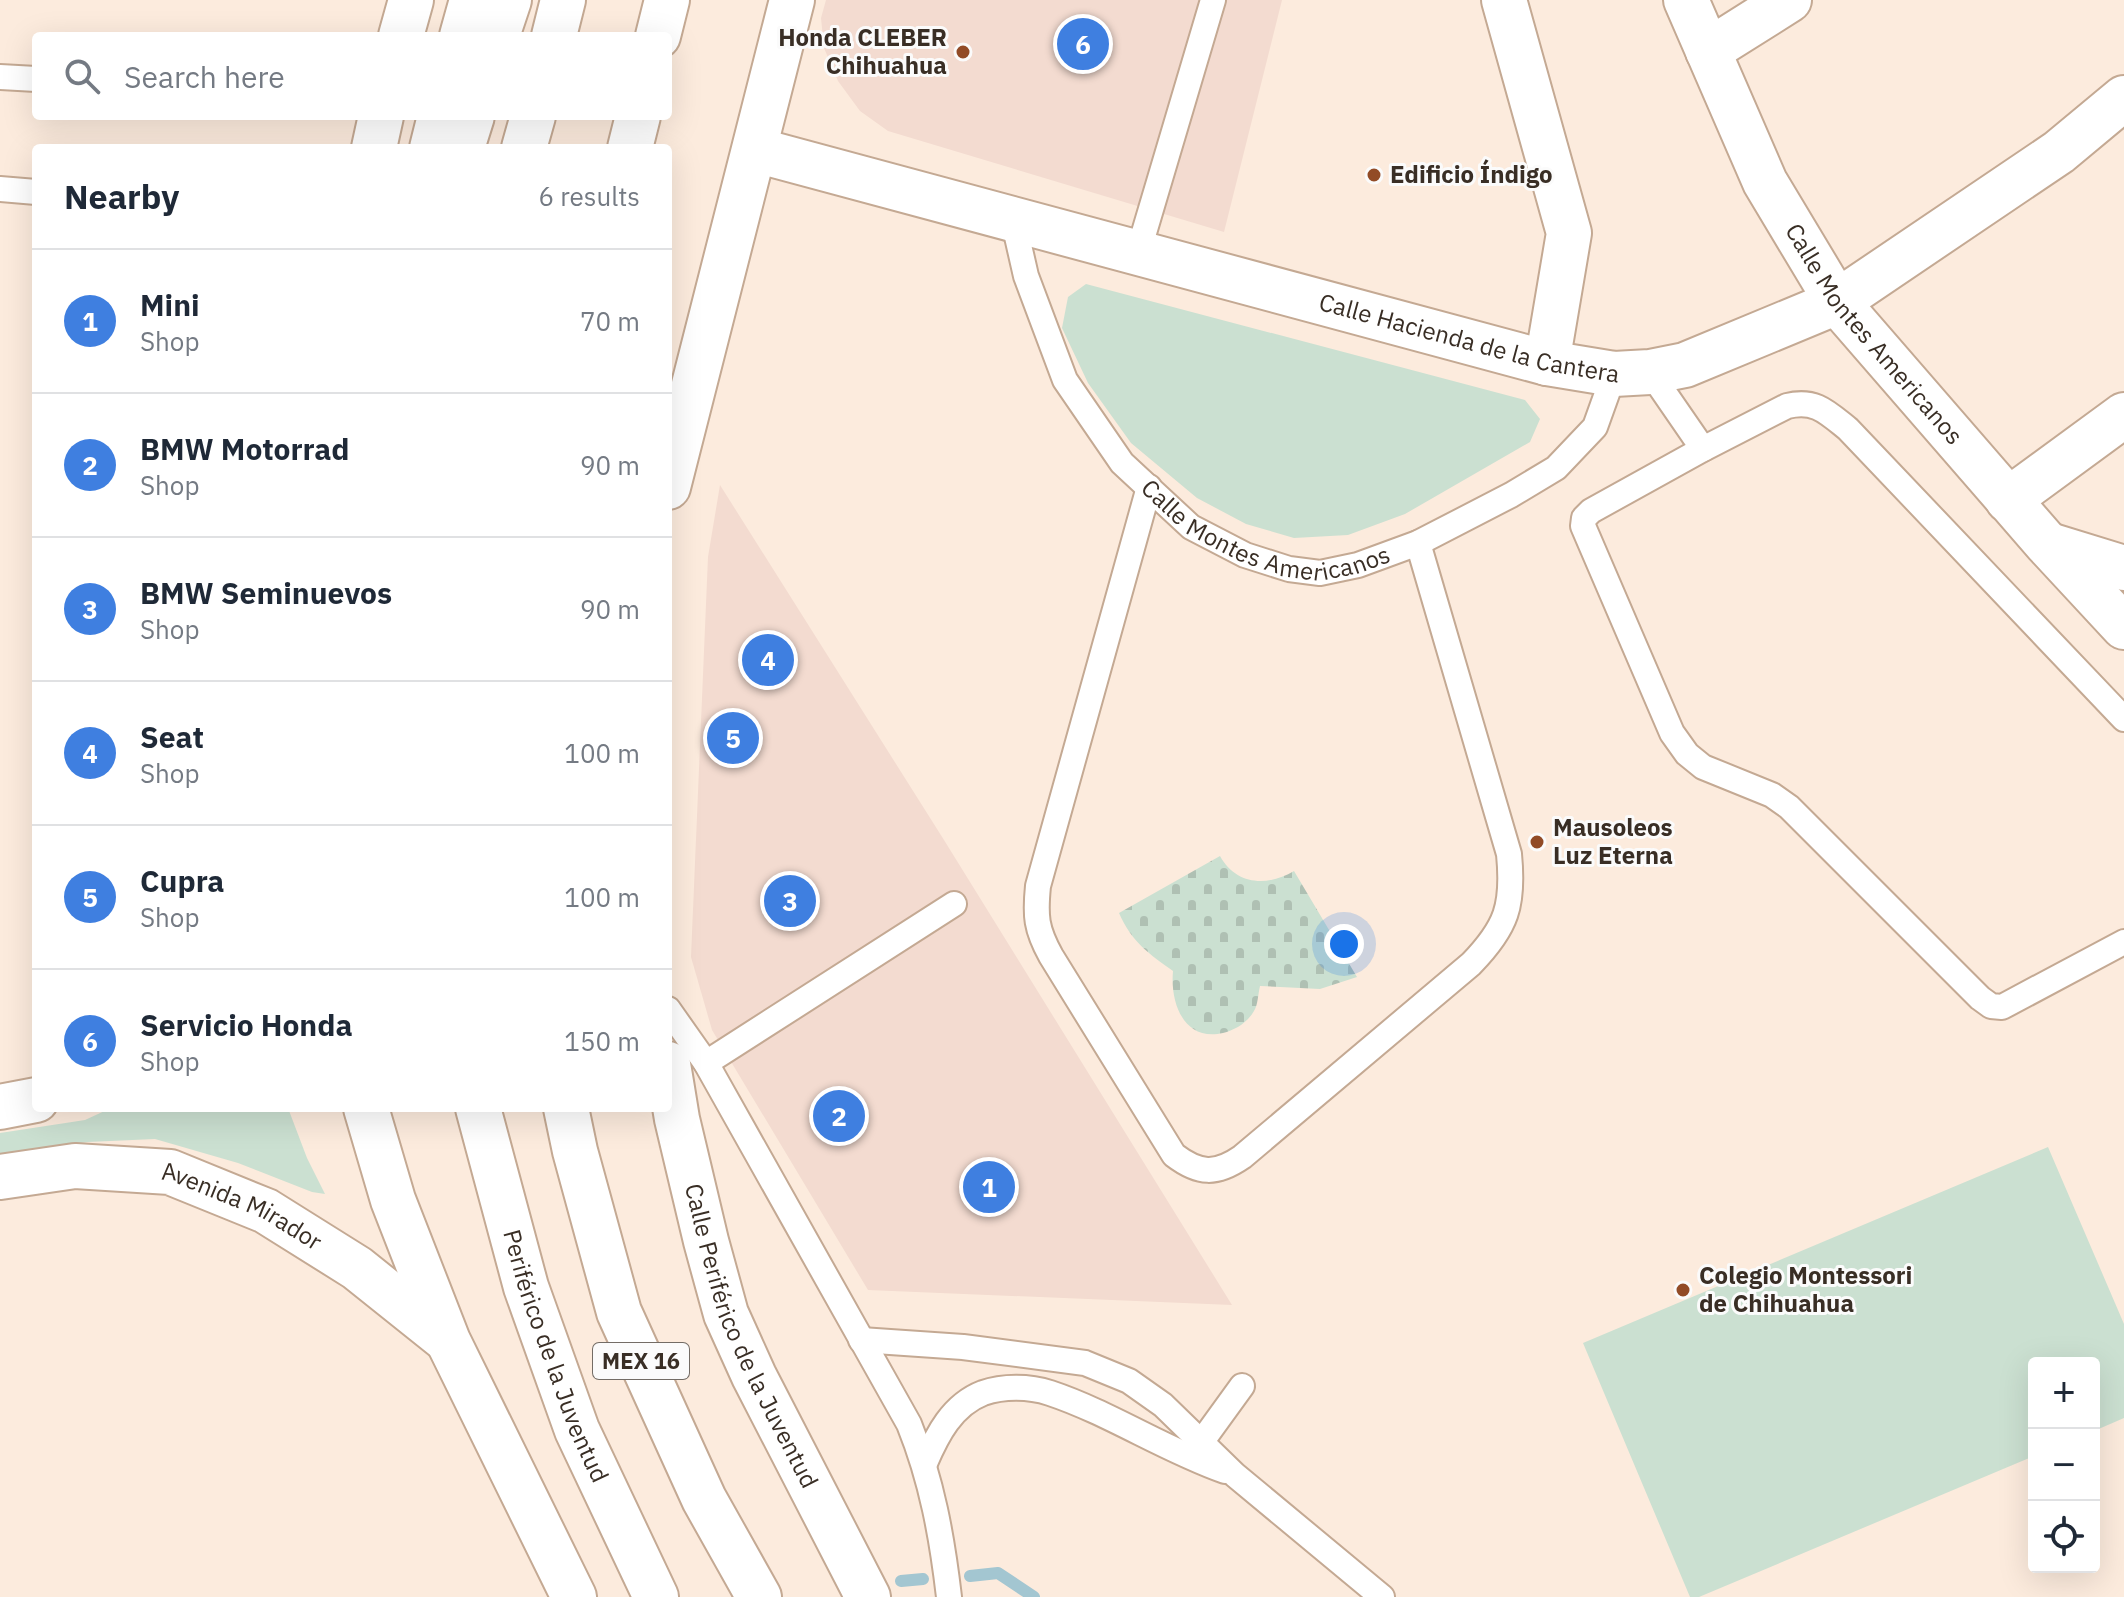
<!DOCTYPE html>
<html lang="en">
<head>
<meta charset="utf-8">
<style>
	body { margin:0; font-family:"IBM Plex Sans",sans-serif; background:#f2f2f3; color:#1f2937 }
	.controls { position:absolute; right:24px; bottom:24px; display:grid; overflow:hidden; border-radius:8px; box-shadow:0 8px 32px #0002 }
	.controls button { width:72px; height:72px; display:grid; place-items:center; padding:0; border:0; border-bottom:2px solid #e0e1e3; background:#fff; color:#1f2937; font:40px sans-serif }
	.you { position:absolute; left:1344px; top:944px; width:28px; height:28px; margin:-20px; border:6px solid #fff; border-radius:50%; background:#1a73e8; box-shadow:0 0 0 12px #1a73e833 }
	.badge { display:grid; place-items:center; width:52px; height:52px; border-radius:50%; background:#924b26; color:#fff; font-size:26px; font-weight:700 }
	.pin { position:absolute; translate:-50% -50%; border:4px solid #fff; box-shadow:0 2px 8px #0006 }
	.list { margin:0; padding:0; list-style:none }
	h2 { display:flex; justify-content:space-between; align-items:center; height:104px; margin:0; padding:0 32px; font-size:34px }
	h2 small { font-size:26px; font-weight:400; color:#747a83 }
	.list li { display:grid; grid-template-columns:52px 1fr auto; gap:24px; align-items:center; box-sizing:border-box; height:144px; padding:0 32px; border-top:2px solid #e0e1e3 }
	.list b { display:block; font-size:30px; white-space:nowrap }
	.list p { margin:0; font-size:26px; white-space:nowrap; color:#747a83 }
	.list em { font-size:26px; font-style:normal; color:#747a83 }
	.icon { flex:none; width:44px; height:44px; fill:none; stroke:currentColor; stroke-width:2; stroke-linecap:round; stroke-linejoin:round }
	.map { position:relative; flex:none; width:2124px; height:1597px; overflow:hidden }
	.search { position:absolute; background:#fff; box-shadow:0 8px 32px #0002; left:32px; top:32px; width:640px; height:88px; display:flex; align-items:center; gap:20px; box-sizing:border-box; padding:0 28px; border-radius:8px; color:#747a83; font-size:30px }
	.panel { position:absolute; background:#fff; box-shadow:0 8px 32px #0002; left:32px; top:144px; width:640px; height:968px; border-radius:8px }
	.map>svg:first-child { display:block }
	.commercial { fill:#f3dbd0 }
	.green { fill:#cbe0d1 }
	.cemetery { fill:url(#cemetery-stones) }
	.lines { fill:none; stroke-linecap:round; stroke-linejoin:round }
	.stream { stroke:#a3c6d1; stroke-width:12 }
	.service-casing { stroke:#c4a993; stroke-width:28 }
	.minor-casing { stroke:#c4a993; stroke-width:48 }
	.tertiary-casing { stroke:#c4a993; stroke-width:48 }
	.secondary-casing { stroke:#c4a993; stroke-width:48 }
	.trunk-casing { stroke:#c4a993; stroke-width:48 }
	.service { stroke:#fff; stroke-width:24 }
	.minor { stroke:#fff; stroke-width:44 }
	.tertiary { stroke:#fff; stroke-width:44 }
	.secondary { stroke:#fff; stroke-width:44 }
	.trunk { stroke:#fff; stroke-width:44 }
	.poi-dot { fill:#924b26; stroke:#fbfbfb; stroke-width:3 }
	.labels { text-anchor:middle; stroke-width:6; stroke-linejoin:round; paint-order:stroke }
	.shield { fill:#fbfbfb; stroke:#736c65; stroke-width:2 }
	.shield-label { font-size:22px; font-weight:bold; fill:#392e25 }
	.poi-label { font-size:24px; font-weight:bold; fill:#392e25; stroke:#fbfbfb; text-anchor:start }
	.street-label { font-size:24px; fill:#392e25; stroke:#fbfbfb }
</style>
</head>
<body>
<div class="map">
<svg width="2124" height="1597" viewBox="0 0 2124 1597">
	<defs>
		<pattern id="cemetery-stones" width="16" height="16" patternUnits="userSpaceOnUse" patternTransform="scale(2)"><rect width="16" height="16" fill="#cbe0d1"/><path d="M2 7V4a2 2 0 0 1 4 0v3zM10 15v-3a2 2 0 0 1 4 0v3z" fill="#afc0b3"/></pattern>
	</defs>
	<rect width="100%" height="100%" fill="#fcebdd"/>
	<path class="commercial" d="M826,0H1282L1224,232L888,131L860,111L838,81L824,48L821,18Z
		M720,485L944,840L1232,1305L868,1290L712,1030L691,957L708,557Z"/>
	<path class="green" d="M1086,284L1525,400L1540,419L1530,442L1405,514L1348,535L1294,538L1246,524L1197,498L1131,443L1088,383L1062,328L1068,297Z
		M111,1108H288L307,1158L325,1194L312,1192L238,1163L155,1139L88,1142L0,1154V1133L85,1120Z
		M2048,1147L2124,1324V1418L2094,1431V1363H2034V1456L1699,1597H1690L1583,1343Z"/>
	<path class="cemetery" d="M1220,856C1236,885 1267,887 1294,871L1357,977L1320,989L1260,986C1258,994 1258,1005 1254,1011C1247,1023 1235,1030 1223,1033C1184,1042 1170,1003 1173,971C1149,954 1131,941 1119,913Z"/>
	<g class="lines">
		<path class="stream" d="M970,1576L998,1573L1034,1597
			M901,1581L923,1579"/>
		<g class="service-casing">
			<g id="service">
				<path d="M0,77L36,79"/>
				<path d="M0,189L36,192"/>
				<path id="s1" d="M1013,219L1026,276L1065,380L1122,463L1191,527L1245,555L1289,569L1320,573L1358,565L1418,543L1511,495L1556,468L1595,427L1614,374"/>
				<path d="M1138,253L1213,0"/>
				<path d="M1650,372L1703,449"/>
				<path d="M1149,487L1038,886C1035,916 1036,929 1051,956L1174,1155C1199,1174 1216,1175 1242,1157L1471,964C1507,927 1514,905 1509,854L1418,543"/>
				<path d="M2124,719L1848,429C1827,412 1815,399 1787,406L1703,449L1591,511L1584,518L1583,526L1672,733L1687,754L1703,767L1772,795L1789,807L1980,998L1991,1006L2002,1007L2124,942"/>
				<path d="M668,1009L706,1063L909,1424C932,1481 942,1537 949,1597"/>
				<path d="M706,1063L954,904"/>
				<path d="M861,1340L963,1347L1085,1363L1129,1381L1163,1405L1235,1475L1382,1597"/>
				<path d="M1192,1455L1242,1386"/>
				<path d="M925,1463C937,1435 952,1405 983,1393C1003,1386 1029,1386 1050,1393C1110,1413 1165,1450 1225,1471"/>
			</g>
		</g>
		<g class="minor-casing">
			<g id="minor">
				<path d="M1504,0L1569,233L1547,363"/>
				<path id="s2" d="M1686,0L1765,182L1837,302L2047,544L2124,627"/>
				<path d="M1708,51L1789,0"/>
				<path id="s3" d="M756,150L1547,363L1614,374L1650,372L1685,365L1837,302L2059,152L2124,98"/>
				<path d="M2008,500L2124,415"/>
				<path d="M2049,545L2124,568"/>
			</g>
		</g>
		<g class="tertiary-casing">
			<path id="tertiary" d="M401,36L411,0
				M374,148L381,116"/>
		</g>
		<g class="secondary-casing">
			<g id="secondary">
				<path d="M462,36L472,0"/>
				<path d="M432,148L440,116"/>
				<path d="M668,487L792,0"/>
				<path id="s4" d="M668,1064L677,1119L706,1241L726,1314L754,1376L868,1597"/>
				<path d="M0,1107L36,1100"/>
				<path d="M366,1108L393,1200L448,1341L574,1597"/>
				<path id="s5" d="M0,1177L75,1166L170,1172L266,1211L357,1268L447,1340"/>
			</g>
		</g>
		<g class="trunk-casing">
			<g id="trunk">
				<path d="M497,36L509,0"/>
				<path d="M554,36L563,0"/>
				<path d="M658,36L667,0"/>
				<path d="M462,148L472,116"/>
				<path d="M524,148L533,116"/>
				<path d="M630,148L638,116"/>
				<path id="s6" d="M478,1108L526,1287L577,1430L656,1597"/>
				<path d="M566,1108L575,1151L619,1312L704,1499L759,1597"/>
			</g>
		</g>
		<use href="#service" class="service"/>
		<use href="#minor" class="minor"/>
		<use href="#tertiary" class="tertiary"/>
		<use href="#secondary" class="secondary"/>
		<use href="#trunk" class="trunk"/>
	</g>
	<g class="poi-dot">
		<circle cx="963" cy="52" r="8"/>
		<circle cx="1374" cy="175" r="8"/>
		<circle cx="1537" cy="842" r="8"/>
		<circle cx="1683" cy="1290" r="8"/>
	</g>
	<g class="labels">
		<rect class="shield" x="593" y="1343" width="96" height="36" rx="6"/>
		<g class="shield-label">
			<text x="641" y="1369">MEX 16</text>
		</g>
		<g class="poi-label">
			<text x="947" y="46" text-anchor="end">Honda CLEBER<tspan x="947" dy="28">Chihuahua</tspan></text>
			<text x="1390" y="183">Edificio Índigo</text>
			<text x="1553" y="836">Mausoleos<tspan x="1553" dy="28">Luz Eterna</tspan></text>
			<text x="1699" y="1284">Colegio Montessori<tspan x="1699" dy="28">de Chihuahua</tspan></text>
		</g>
		<g class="street-label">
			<text dy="8" stroke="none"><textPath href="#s2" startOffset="386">Calle Montes Americanos</textPath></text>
			<text dy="8" stroke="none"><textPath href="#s3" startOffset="738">Calle Hacienda de la Cantera</textPath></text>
			<text dy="8" stroke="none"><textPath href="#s1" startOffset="438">Calle Montes Americanos</textPath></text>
			<text dy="8" stroke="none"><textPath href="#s5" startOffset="250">Avenida Mirador</textPath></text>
			<text dy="8" stroke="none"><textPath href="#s4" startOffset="286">Calle Periférico de la Juventud</textPath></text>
			<text dy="8" stroke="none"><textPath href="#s6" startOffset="260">Periférico de la Juventud</textPath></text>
		</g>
	</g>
</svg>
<div class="controls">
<button>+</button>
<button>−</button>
<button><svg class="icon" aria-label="locate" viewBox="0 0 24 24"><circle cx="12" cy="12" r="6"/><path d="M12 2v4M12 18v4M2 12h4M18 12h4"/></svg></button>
</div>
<div class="you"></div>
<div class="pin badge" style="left:989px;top:1187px;background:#3f7fe0">1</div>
<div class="pin badge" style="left:839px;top:1116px;background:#3f7fe0">2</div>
<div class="pin badge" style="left:790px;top:901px;background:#3f7fe0">3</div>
<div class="pin badge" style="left:768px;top:660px;background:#3f7fe0">4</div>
<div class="pin badge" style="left:733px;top:738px;background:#3f7fe0">5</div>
<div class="pin badge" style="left:1083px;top:44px;background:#3f7fe0">6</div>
<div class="search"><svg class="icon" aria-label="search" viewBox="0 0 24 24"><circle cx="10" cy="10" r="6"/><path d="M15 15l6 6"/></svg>Search here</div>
<section class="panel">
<h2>Nearby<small>6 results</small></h2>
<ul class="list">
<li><span class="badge" style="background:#3f7fe0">1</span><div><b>Mini</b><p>Shop</p></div><em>70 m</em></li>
<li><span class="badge" style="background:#3f7fe0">2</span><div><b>BMW Motorrad</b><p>Shop</p></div><em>90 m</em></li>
<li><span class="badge" style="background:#3f7fe0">3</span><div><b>BMW Seminuevos</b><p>Shop</p></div><em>90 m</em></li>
<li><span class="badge" style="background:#3f7fe0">4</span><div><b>Seat</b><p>Shop</p></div><em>100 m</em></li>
<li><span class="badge" style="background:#3f7fe0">5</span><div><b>Cupra</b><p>Shop</p></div><em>100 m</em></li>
<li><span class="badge" style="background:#3f7fe0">6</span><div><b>Servicio Honda</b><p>Shop</p></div><em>150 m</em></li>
</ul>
</section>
</div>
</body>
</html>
